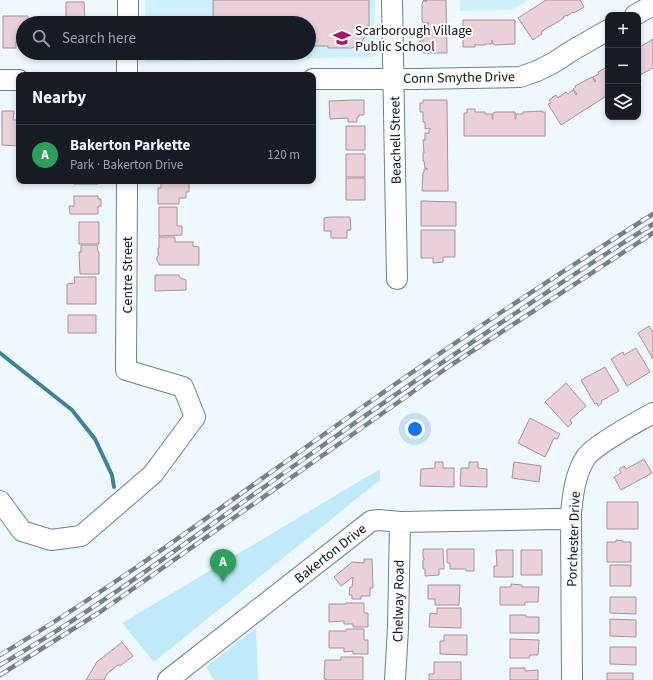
<!DOCTYPE html>
<html lang="en">
<head>
<meta charset="utf-8">
<style>
	body { margin:0; font-family:"Source Sans 3",sans-serif; background:#242831; color:#f1f3f6 }
	.controls { position:absolute; right:12px; top:12px; display:grid; overflow:hidden; border-radius:8px; box-shadow:0 2px 6px #0003 }
	.controls button { width:36px; height:36px; display:grid; place-items:center; padding:0; border:0; border-bottom:1px solid #363941; background:#171b24; color:#f1f3f6; font:20px sans-serif }
	.you { position:absolute; left:415px; top:429px; width:14px; height:14px; margin:-10px; border:3px solid #fff; border-radius:50%; background:#1a73e8; box-shadow:0 0 0 6px #1a73e833 }
	.badge { display:grid; place-items:center; width:26px; height:26px; border-radius:50%; background:#0b8043; color:#fff; font-size:13px; font-weight:700 }
	.pin { position:absolute; translate:-50% -33px; filter:drop-shadow(0 1px 2px #0008) }
	.pin::after { content:''; position:absolute; top:21px; width:14px; height:12px; background:inherit; clip-path:polygon(0 0,100% 0,50% 100%) }
	.list { margin:0; padding:0; list-style:none }
	h2 { display:flex; justify-content:space-between; align-items:center; height:52px; margin:0; padding:0 16px; font-size:17px }
	h2 small { font-size:13px; font-weight:400; color:#9ea1a6 }
	.list li { display:grid; grid-template-columns:26px 1fr auto; gap:12px; align-items:center; box-sizing:border-box; height:60px; padding:0 16px; border-top:1px solid #363941 }
	.list b { display:block; font-size:15px; white-space:nowrap }
	.list p { margin:0; font-size:13px; white-space:nowrap; color:#9ea1a6 }
	.list em { font-size:13px; font-style:normal; color:#9ea1a6 }
	.icon { flex:none; width:22px; height:22px; fill:none; stroke:currentColor; stroke-width:2; stroke-linecap:round; stroke-linejoin:round }
	.map { position:relative; flex:none; width:653px; height:680px; overflow:hidden }
	.search { position:absolute; background:#171b24; box-shadow:0 2px 6px #0003; left:16px; top:16px; width:300px; height:44px; display:flex; align-items:center; gap:10px; box-sizing:border-box; padding:0 14px; border-radius:22px; color:#9ea1a6; font-size:15px }
	.panel { position:absolute; background:#171b24; box-shadow:0 2px 6px #0003; left:16px; top:72px; width:300px; height:112px; border-radius:8px }
	.map>svg:first-child { display:block }
	.built { fill:#cef1fd }
	.green { fill:#c0eaf9 }
	.lines { fill:none; stroke-linecap:round; stroke-linejoin:round }
	.stream { stroke:#3e8399; stroke-width:4 }
	.building { fill:#ead0d9; stroke:#a9929a }
	.minor-casing { stroke:#6a828a; stroke-width:22 }
	.minor { stroke:#fff; stroke-width:20 }
	.rail-casing { stroke:#788185; stroke-width:4.5 }
	.rail { stroke:#fff; stroke-width:3; stroke-dasharray:9; stroke-linecap:butt }
	.labels { text-anchor:middle; stroke-width:4; stroke-linejoin:round; paint-order:stroke }
	.poi-label { font-size:14px; fill:#071013; stroke:#fff; text-anchor:start }
	.street-label { font-size:14px; fill:#071013; stroke:#fff }
</style>
</head>
<body>
<div class="map">
<svg width="653" height="680" viewBox="0 0 653 680">
	<rect width="100%" height="100%" fill="#eff9fd"/>
	<path class="built" d="M145,0H375L374,57L145,62V53H309V23H145Z
		M460,0H529L511,10L460,11Z"/>
	<path class="green" d="M380,469V480L154,662L122,623Z
		M256,628L258,680H214L206,667Z"/>
	<g class="lines">
		<path class="stream" d="M0,353L72,410L95,439L112,475L114,487"/>
	</g>
	<path class="building" d="M213,0H369V26H366L365,36L363,40L356,47L351,48H328V46H309V23H209V19H213Z
		M423,0H446L447,53H423V49L419,50V41H423L422,31H424V24H429V23H423L422,20V4L423,1H427Z
		M546,0H580L584,7L574,13L573,12L567,16V15L563,17L564,18L551,26L548,27L541,32L542,34L533,40L518,18Z
		M66,2H84L85,20H90V23H66Z
		M3,16H28V23H23V41H16V48H3Z
		M36,18H51V23H36Z
		M463,20H515V44L495,45L493,44L492,40V44H485V45H475V44V47H463Z
		M653,39V68L638,76V48Z
		M608,63V95L561,125L548,104L551,103L549,100L556,95L558,98L566,92L568,94L573,90L576,95L577,94L573,89L576,87L575,86L592,77L595,82L596,81L593,77L599,74L598,72L607,67L605,65Z
		M356,100H364V115H359V117H357V122H348V118L330,119L329,101Z
		M423,100H447L448,191H422L423,172H424V169H428L425,168L424,161H423V153H424L423,140H425V133H429V130H430V128L425,129V122H423V112H420V103H423Z
		M467,109H475V112H485V114H492V119H493V113L496,112H515V119H516V114H523V112L542,111V112H545V136H464V113H467Z
		M2,111H14L13,120H19V146L2,145Z
		M346,126H365V150H346Z
		M346,154H365V177H346Z
		M346,178H365V200H346Z
		M73,181H98V184H73Z
		M158,181H189V192H186V198H179V204H158V188H161V184Z
		M74,196H98V199H101V206H98V214H70L69,206H73L74,207Z
		M421,201L456,202V226H421Z
		M159,207H177V226H182V235L159,236Z
		M330,217H350L351,230H347V238H331V231H324V218Z
		M79,222H99V244H79Z
		M421,230H455V257H443V262L433,263V258H421Z
		M159,237H175V242H193V246L199,247V265H159V263L157,261V257L159,254H158V248H159Z
		M81,245H97L98,252H99V274H80L79,252H81Z
		M155,275H179L180,278L186,280V290L155,291Z
		M74,277H96V304H67V284L75,283Z
		M68,315H96V333H68Z
		M649,326L653,332V359L638,333Z
		M636,348L650,372L627,386L611,359L623,352L624,355Z
		M605,367L619,391L601,401L602,403L598,406L597,403L595,404L581,380Z
		M566,383L586,406L570,420L572,423L568,427L545,402Z
		M530,418L560,434L557,439L554,438L545,457L518,443Z
		M644,459L652,473L621,490L614,477L621,473L619,469L624,466L626,469Z
		M435,462H443V468H454V487L420,486L421,469L435,468Z
		M469,462H478V468L487,469V487L460,486L461,468H469Z
		M514,462L541,466L539,482L512,478Z
		M607,502H638V529H607Z
		M616,540L623,541V542H631V562H607V542H616Z
		M423,549H443L444,569H439V575L425,576V569H423V560H424V558H423Z
		M447,549H474V571H466V569H450V563H447Z
		M496,550H513V577H494V566H497Z
		M521,550H542V575H521Z
		M364,559H372L373,588H370V596H361V599H352V595H349L350,587H352L353,577L341,586L334,577L352,562L364,563Z
		M610,565H631V586H610Z
		M511,584L522,585V587H539L538,602H525V605H500V587H511Z
		M428,585H460L459,605H435V599H428Z
		M610,597H636V614L610,613Z
		M346,603H364V613H368V627H353V624H344V621L329,622V604H346Z
		M437,608H461V628L429,627L430,613L437,614Z
		M510,615H526V617H539V633H510Z
		M610,619L636,620V637L610,636Z
		M346,629H364V640H368V654H353V651L344,652V648H329V631H346Z
		M444,635H467V655L440,654V641H444Z
		M510,639L539,640L538,655H530L529,658H510Z
		M122,642L133,656L120,666L118,665L107,674L104,680H86L97,662Z
		M610,647H636V665L610,664Z
		M341,657H363V680H326V679H324L325,660H341Z
		M434,662H461V680H429V674H434Z
		M510,668H525V671L538,670V680H510Z
		M607,673H633V680H607Z"/>
	<g class="lines">
		<g class="minor-casing">
			<path id="minor" d="M392,0L397,279
				M635,15L653,5
				M128,23V0
				M127,75V53
				M313,79H416L520,77L537,71L553,63L573,50L608,30
				M0,80H19
				M0,501L22,531L51,540L81,536L153,474L195,417L183,387L126,370L127,181
				M168,680L371,521L379,520L400,522L556,519L571,520
				M395,680L398,628L400,522
				M572,680L571,513C573,494 575,474 586,457C596,444 637,422 653,413"/>
		</g>
		<use href="#minor" class="minor"/>
		<g class="rail-casing">
			<path id="rail" d="M0,655C118,585 228,502 340,423C442,350 547,281 653,214
				M0,665C104,605 200,532 298,463C415,380 532,300 653,224
				M0,675L100,612L451,365L653,233"/>
		</g>
		<use href="#rail" class="rail"/>
	</g>
	<defs>
		<g id="school-bare" transform="scale(1.38)"><path d="M0-5L7-2L0 1L-7-2ZM-4 1L0 2.5L4 1V4Q0 6-4 4Z" fill="#a31861" stroke="#fff" stroke-width="2.5" paint-order="stroke"/></g>
	</defs>
	<g fill-rule="evenodd">
		<use href="#school-bare" x="342" y="38"/>
	</g>
	<g class="labels">
		<g class="poi-label">
			<text x="355" y="35">Scarborough Village<tspan x="355" dy="16">Public School</tspan></text>
		</g>
		<g class="street-label">
			<text transform="translate(459 77) rotate(-1)" y="5">Conn Smythe Drive</text>
			<text transform="translate(395 140) rotate(-91)" y="5">Beachell Street</text>
			<text transform="translate(127 275) rotate(-90)" y="5">Centre Street</text>
			<text transform="translate(573 539) rotate(-88)" y="5">Porchester Drive</text>
			<text transform="translate(330 553) rotate(-38)" y="5">Bakerton Drive</text>
			<text transform="translate(398 601) rotate(-89)" y="5">Chelway Road</text>
		</g>
	</g>
</svg>
<div class="controls">
<button>+</button>
<button>−</button>
<button><svg class="icon" aria-label="layers" viewBox="0 0 24 24"><path d="M12 4l9 5-9 5-9-5zM3 14l9 5 9-5"/></svg></button>
</div>
<div class="you"></div>
<div class="pin badge" style="left:223px;top:582px;background:#2e9e5b">A</div>
<div class="search"><svg class="icon" aria-label="search" viewBox="0 0 24 24"><circle cx="10" cy="10" r="6"/><path d="M15 15l6 6"/></svg>Search here</div>
<section class="panel">
<h2>Nearby<small></small></h2>
<ul class="list">
<li><span class="badge" style="background:#2e9e5b">A</span><div><b>Bakerton Parkette</b><p>Park · Bakerton Drive</p></div><em>120 m</em></li>
</ul>
</section>
</div>
</body>
</html>
